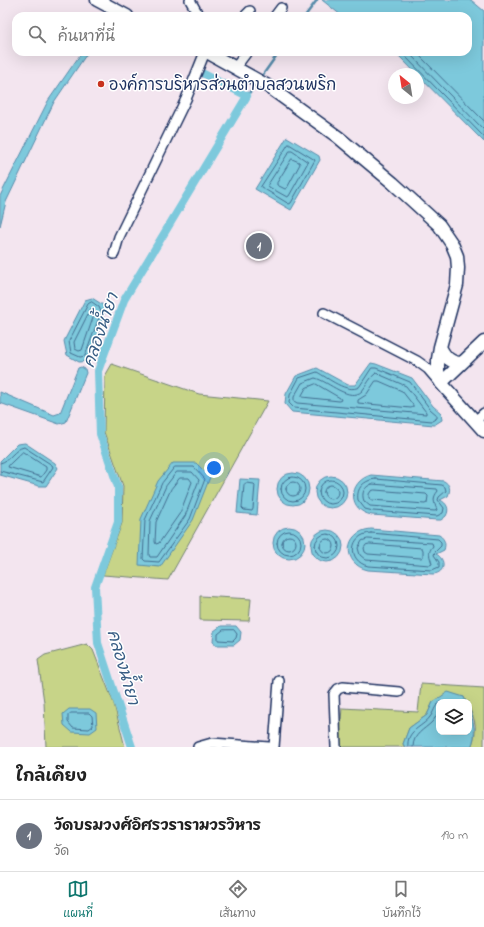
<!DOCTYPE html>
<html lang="th">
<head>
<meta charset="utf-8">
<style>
	body { margin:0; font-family:"Indie Flower","Playpen Sans Thai",sans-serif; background:#f2f2f2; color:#222 }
	.controls { position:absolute; right:12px; bottom:12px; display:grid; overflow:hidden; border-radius:8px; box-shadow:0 4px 16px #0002 }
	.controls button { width:36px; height:36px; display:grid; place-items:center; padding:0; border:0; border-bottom:1px solid #e0e0e0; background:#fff; color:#222; font:20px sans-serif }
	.compass { position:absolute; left:388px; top:68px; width:36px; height:36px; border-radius:50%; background:#fff; box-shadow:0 4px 16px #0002; rotate:330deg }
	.you { position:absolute; left:214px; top:468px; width:14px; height:14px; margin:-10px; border:3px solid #fff; border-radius:50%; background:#1a73e8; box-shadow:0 0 0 6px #1a73e833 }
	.badge { display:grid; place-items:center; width:26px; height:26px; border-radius:50%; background:#0f766e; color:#fff; font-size:13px; font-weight:700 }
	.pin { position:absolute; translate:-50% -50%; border:2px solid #fff; box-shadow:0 1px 4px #0006 }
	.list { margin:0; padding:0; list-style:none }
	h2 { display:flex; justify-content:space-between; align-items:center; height:52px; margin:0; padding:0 16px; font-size:17px }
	h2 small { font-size:13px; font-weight:400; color:#767676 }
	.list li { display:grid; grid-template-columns:26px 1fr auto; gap:12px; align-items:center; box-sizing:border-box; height:72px; padding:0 16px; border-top:1px solid #e0e0e0 }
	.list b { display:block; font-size:15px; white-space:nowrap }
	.list p { margin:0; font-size:13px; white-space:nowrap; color:#767676 }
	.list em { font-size:13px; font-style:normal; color:#767676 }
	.icon { flex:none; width:22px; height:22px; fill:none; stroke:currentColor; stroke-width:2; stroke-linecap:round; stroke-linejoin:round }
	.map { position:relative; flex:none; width:484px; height:747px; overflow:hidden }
	.search { position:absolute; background:#fff; box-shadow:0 4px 16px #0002; left:12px; right:12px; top:12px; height:44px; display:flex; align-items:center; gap:10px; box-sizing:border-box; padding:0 14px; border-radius:12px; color:#767676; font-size:15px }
	.sheet { height:124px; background:#fff }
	nav { display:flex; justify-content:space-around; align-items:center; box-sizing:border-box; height:56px; border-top:1px solid #e0e0e0; background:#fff; font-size:11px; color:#767676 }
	nav a { display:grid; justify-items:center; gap:2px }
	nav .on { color:#0f766e }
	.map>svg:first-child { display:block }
	.green { fill:#c7d488; stroke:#718273 }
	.water { fill:#7dc9dc; stroke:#568baa }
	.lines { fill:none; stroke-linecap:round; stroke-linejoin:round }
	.shore { stroke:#426d90; stroke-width:1 }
	.stream { stroke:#568baa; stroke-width:2.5 }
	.canal { stroke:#7dc9dc; stroke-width:8 }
	.street-casing { stroke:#1b2f5e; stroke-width:12 }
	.secondary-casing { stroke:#1b2f5e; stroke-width:15 }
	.street { stroke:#fff; stroke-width:9 }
	.secondary { stroke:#fff; stroke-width:12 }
	.poi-dot { fill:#c8321e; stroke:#fff; stroke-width:1.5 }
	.labels { text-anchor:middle; stroke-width:3; stroke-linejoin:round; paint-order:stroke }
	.poi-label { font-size:16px; fill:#1b2f5e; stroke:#fff; text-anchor:start }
	.water-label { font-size:17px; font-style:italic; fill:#385d84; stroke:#fff }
</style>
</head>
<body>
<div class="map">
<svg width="484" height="747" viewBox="0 0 484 747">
	<rect width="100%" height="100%" fill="#f3e5ef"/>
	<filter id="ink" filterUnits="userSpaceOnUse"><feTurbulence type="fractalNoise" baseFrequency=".025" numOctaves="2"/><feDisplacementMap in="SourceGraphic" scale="8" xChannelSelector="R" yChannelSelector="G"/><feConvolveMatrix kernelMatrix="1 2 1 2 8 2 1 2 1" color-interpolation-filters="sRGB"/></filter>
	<g filter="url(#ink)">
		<path class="green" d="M112,364L199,394L268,401L168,580L103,575L122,523L123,486L104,432L105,376Z
			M200,596L251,599L249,621L200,620Z
			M87,644L93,650L114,704L125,747H46L44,702L38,660L45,655Z
			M421,684L484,688V747H471C474,741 476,731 475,724C474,716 469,711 469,702H466L464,697L433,702L427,715L409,728L403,744L405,747H339L342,708L418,712Z"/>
		<path class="water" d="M322,0H471L484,11V142L395,52H468V16H342Z
			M82,52H88L54,102L6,202L0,226V196L48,101Z
			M287,137L319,156L320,160L291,210L255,189Z
			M92,298L103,305L105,311L88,361L79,362L67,355L64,341L85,300Z
			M371,363L376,364L412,378L433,406L441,413L442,420L434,425L292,412L285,404L286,394L296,376L317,368L348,385H355Z
			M81,367L85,369L86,373L66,422L59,424L0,403V392L54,415L60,413L78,368Z
			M25,443L55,463L58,468L46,486H39L0,475V461L17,444Z
			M173,463H196L210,477L193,520L160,567L139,565L141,519L158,481Z
			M277 489a16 16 0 1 1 32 0a16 16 0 1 1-32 0Z
			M371,475L444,481C450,485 451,489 448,496L440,500C447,503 450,509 446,516L441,520H437L372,515C348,511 347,482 371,475Z
			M315 492a16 16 0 1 1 32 0a16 16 0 1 1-32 0Z
			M240,479L260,480L257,515L237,513Z
			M273 543a16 16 0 1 1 32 0a16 16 0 1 1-32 0Z
			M371,529L439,535C445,539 446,544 444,550L436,554C446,559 446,573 433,574L368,570C341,564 344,531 371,529Z
			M311 546a16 16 0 1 1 32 0a16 16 0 1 1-32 0Z
			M221,626H236L241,632L240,640L234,645H216L213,641L214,631Z
			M448,692L464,697L466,702H439V732H469V709C474,722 477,734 471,747H405L403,744L409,728L427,715L433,702Z
			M69,709H90L96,713L97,728L90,733L72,732L64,725L63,714Z"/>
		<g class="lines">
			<path class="shore" d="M401,52L484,137
				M408,52L484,130
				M416,52L484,121
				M289,144L315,160L291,203L289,204L261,187Z
				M290,151H292L308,162L289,196L287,197L269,187L268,185Z
				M292,159L299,162L300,164L287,188L285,189L277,185V183Z
				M92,302L99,307L101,312L85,356L80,357L71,353L69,341L88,304Z
				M92,309L95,312L82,350L79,351L75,349L74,342L90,310Z
				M372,368H376L410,382L430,409L437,415V418L432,421L294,408L289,403L290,395L299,378L317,372C328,378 347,394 359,387Z
				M376,373L406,386L426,412V414L297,403L294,401V397L302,383L315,378C328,381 350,403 362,391C367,385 370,377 376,373Z
				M376,381H379L402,391L413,405V407L411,408L358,403V400L366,395Z
				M316,384L340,398L341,400L339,401L302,397V395L306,388Z
				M23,452L46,467V470L41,477L8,467L9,465Z
				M0,463C10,461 14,449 24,447L52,465L53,467L43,482L0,471
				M175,467H194L205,479L190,519L159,562L145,561L143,559L145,520L162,483Z
				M177,472H192L199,480L185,516L157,557H150L149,555L150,521L166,486Z
				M281 489a12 12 0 1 1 24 0a12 12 0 1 1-24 0Z
				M180,478H189L192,482L180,513L159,543L156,544L155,542L156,522L171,489Z
				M376,479L442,485L445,487L446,491L439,497L438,500L444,508L443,513L437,516L373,511L365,509L358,500C356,488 364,480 376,479Z
				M319 492a12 12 0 1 1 24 0a12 12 0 1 1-24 0Z
				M286 489a7 7 0 1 1 14 0a7 7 0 1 1-14 0Z
				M246,483L254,484L255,485L253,509L252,511L244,510L242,508L244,485Z
				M372,484L437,489L438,491C432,498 434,502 437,510L435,511L370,506L364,501C361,493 364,487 372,484Z
				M324 492a7 7 0 1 1 14 0a7 7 0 1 1-14 0Z
				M375,490L426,494L428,496L427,503L425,504L372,500L369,498V494L371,491Z
				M277 543a12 12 0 1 1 24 0a12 12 0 1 1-24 0Z
				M371,533L438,539L441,542V546L435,552L434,555L439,562V567L432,570L368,566C347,561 349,534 371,533Z
				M315 546a12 12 0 1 1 24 0a12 12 0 1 1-24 0Z
				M282 543a7 7 0 1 1 14 0a7 7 0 1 1-14 0Z
				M368,539L432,543L433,546C427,553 430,556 432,564L430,565L366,560L360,555L358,548L362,541Z
				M320 546a7 7 0 1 1 14 0a7 7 0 1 1-14 0Z
				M370,544L422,548L423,550V557L421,558L368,554L365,552L364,548L366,545Z
				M234,630L237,634L236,638L233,641L218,640V634L223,630Z
				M71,713H89L92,716L93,726L89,729L73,728L68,722V716Z
				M408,747C406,730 422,728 430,717C434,712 434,707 439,703
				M413,747C413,734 424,730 432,722C435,719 437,714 439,711"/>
			<path class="stream" d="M305,16L317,0
				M262,76L279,52
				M247,96L252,89"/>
			<path class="canal" d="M132,747L98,643L95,587L118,522V487L100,434L98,371L124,300L247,96L204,74"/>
			<g class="street-casing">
				<path id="street" d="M190,0L199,16
					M245,16L250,11
					M275,16L281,8
					M235,68L247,52
					M114,254L119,237L186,99L205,52
					M324,313L417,361L428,369L440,383
					M475,421L484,413
					M198,747L212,743L269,747
					M274,747L279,681
					M336,747L334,694L338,689L343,687L399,692"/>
			</g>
			<g class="secondary-casing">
				<path id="secondary" d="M97,0L127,16
					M207,52L266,85L338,137L393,183L439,225L452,244L457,256L458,268L457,285L440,347L438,359V372L441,383L484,431
					M440,347C445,357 450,363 462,363
					M441,383L484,342"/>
			</g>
			<use href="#street" class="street"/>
			<use href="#secondary" class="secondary"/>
		</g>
	</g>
	<circle class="poi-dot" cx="101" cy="84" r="4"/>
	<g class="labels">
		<g class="poi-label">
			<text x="109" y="90">องค์การบริหารส่วนตำบลสวนพริก</text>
		</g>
		<g class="water-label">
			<text transform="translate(100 330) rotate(-71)" y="6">คลองน้ำยา</text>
			<text transform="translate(124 667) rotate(74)" y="6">คลองน้ำยา</text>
		</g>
	</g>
</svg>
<div class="controls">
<button><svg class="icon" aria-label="layers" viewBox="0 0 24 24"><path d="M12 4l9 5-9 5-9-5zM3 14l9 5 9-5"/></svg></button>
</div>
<svg class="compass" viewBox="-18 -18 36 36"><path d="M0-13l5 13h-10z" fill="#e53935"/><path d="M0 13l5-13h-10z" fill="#767676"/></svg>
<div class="you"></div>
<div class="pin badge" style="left:259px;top:246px;background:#6b7280">1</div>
<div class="search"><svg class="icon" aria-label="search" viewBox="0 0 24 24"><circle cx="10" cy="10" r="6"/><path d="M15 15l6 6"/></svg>ค้นหาที่นี่</div>
</div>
<section class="sheet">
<h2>ใกล้เคียง<small></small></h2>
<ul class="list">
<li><span class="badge" style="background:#6b7280">1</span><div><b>วัดบรมวงศ์อิศรวรารามวรวิหาร</b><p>วัด</p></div><em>190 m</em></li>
</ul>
</section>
<nav>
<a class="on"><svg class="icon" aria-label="map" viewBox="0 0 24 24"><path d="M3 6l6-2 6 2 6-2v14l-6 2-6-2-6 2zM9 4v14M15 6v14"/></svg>แผนที่</a>
<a><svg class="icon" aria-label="directions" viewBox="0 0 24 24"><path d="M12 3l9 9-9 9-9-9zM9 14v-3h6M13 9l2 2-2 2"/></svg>เส้นทาง</a>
<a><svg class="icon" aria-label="saved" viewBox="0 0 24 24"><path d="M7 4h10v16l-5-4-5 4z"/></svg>บันทึกไว้</a>
</nav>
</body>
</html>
